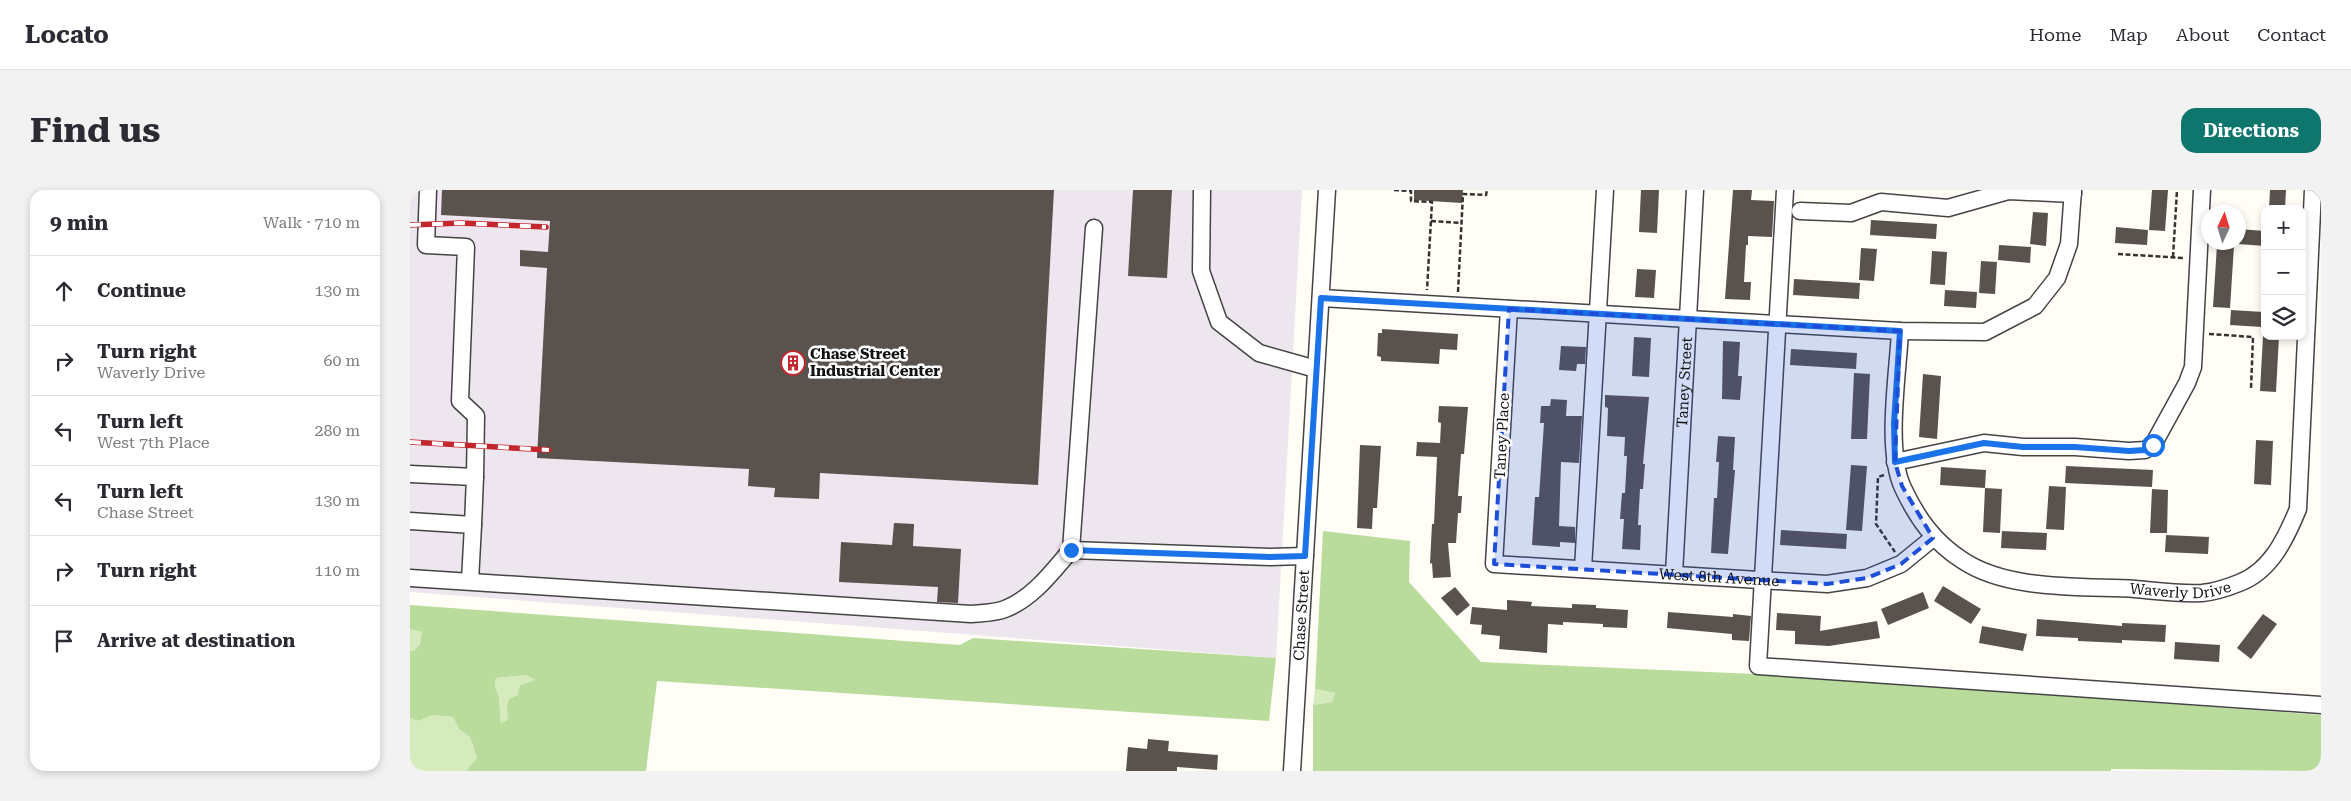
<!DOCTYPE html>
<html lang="en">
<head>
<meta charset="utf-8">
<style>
	body { margin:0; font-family:"Roboto Serif",serif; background:#f2f2f3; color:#2b2b33 }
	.controls { position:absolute; right:15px; top:15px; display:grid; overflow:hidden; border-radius:10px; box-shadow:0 2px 8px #0003 }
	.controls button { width:45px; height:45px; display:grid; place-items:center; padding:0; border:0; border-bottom:1px solid #e1e1e2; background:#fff; color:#2b2b33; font:25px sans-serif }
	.compass { position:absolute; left:1791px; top:15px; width:45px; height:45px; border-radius:50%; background:#fff; box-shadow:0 2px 8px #0003; rotate:4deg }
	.stop { position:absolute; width:15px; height:15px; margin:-11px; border:4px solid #1a73e8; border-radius:50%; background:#fff }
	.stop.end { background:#1a73e8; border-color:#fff; box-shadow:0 1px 5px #0008 }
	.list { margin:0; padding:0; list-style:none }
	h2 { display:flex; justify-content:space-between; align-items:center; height:65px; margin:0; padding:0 20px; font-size:21px }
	h2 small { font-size:16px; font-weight:400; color:#7c7c81 }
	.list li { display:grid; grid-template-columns:32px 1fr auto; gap:15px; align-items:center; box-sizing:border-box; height:70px; padding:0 20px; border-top:1px solid #e1e1e2 }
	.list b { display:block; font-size:19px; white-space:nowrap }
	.list p { margin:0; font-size:16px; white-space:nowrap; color:#7c7c81 }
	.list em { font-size:16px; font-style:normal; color:#7c7c81 }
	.icon { flex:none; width:28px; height:28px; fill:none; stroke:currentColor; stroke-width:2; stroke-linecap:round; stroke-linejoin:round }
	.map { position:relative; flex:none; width:1911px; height:581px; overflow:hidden; border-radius:15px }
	header { display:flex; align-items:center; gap:30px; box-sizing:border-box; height:70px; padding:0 25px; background:#fff; border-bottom:1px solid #e1e1e2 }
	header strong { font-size:24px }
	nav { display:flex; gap:28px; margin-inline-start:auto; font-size:18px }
	.intro { display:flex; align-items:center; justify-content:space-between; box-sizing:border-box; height:120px; padding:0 30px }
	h1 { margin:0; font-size:35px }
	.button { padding:12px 22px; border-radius:15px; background:#0f766e; color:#fff; font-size:18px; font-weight:700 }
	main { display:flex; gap:30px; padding:0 30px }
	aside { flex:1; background:#fff; border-radius:15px; box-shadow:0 2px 8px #0003 }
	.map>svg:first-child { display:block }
	.industrial { fill:#eee6ef }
	.green { fill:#d5ebbd }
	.forest { fill:#b9dc9c; fill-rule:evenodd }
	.building { fill:#5a524d }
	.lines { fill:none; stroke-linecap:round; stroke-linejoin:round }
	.minor-casing { stroke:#444; stroke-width:19 }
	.path { stroke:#333; stroke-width:2.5; stroke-dasharray:5 2.5; stroke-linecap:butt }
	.minor { stroke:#fff; stroke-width:16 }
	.rail-casing { stroke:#c4262e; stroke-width:5.5 }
	.rail { stroke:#fff; stroke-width:4; stroke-dasharray:11; stroke-linecap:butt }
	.route { stroke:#1a73e8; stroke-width:6 }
	.marked { fill:#1d4ed8; fill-opacity:0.2; stroke:#1d4ed8; stroke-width:4; stroke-dasharray:10 6; stroke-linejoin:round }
	.labels { text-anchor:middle; stroke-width:5; stroke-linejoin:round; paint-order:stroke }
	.poi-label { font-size:15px; font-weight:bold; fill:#111; stroke:#fff; text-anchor:start }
	.street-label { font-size:15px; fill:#111; stroke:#fff }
</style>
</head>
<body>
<header>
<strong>Locato</strong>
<nav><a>Home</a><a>Map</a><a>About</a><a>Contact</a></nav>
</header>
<div class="intro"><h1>Find us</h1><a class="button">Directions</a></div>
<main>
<aside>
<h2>9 min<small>Walk · 710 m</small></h2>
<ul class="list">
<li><svg class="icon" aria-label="ahead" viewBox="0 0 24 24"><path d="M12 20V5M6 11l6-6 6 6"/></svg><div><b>Continue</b></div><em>130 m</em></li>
<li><svg class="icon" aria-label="right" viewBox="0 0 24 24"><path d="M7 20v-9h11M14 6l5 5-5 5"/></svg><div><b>Turn right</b><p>Waverly Drive</p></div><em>60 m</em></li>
<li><svg class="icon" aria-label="left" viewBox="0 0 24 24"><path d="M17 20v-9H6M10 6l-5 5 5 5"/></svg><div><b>Turn left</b><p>West 7th Place</p></div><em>280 m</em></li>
<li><svg class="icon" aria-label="left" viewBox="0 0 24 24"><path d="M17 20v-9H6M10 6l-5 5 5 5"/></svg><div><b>Turn left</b><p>Chase Street</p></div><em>130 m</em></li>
<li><svg class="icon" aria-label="right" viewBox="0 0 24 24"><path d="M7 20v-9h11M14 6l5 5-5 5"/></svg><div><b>Turn right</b></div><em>110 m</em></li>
<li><svg class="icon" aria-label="arrive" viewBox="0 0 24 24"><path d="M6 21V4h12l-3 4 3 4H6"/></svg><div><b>Arrive at destination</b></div></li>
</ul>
</aside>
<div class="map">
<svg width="1911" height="581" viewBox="0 0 1911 581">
	<rect width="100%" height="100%" fill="#fffdf5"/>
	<path class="industrial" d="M0,0H892L866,468L0,402Z"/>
	<path class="green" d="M0,439L12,442L10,454L4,461H0Z
		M116,485L127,490L108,505L97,517L99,530L91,533L89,507L85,496L86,488Z
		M905,499L925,503L922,512L903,515Z
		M23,525L43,527L49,539L60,547L67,568L56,581H5L0,574V528L8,531Z"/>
	<path class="forest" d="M913,341L1000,351L999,392L1071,472L1345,484L1911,525V581L1701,579V581H903V515L922,512L925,503L905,499Z
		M0,415L550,455L563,448L866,468L859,531L247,491L236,581H56L67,568L60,547L49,539L43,527L23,525L8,531L0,528V461H4L10,454L12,442L0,439ZM116,485L126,490L110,495L108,505L99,509L97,517L98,530L91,533L89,507L85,496L86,488Z"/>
	<path class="building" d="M32,0H644L628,295L410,283L409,309L364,307L365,298L338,296L339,279L127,268L137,78L110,76V60L138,62L140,31L31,25Z
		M723,0H762L757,88L718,86Z
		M1004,0H1053L1052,13L1004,10Z
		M1231,0H1249L1247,43L1229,42Z
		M1323,0H1342L1341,10L1364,11L1362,47L1338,46V55H1336L1334,92H1341L1340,110L1315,109Z
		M1742,0H1758L1755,41L1739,40Z
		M1860,0H1876L1875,19H1859Z
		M1623,22L1638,23L1636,56L1620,54Z
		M1461,30L1527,34L1526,49L1460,45Z
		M1706,37L1738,40L1737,55L1705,53Z
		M1828,39L1855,41V56L1828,54Z
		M1589,55L1621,57L1620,73L1588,70Z
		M1807,55L1824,56L1820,118L1803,117Z
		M1451,58L1467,59L1464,91L1449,90Z
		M1522,61L1537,62L1535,95L1520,94Z
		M1571,71L1587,72L1585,104L1569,103Z
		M1227,79L1246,80L1244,108L1225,107Z
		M1384,89L1450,93L1449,109L1383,105Z
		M1535,100L1567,102L1566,118L1534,116Z
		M1821,120L1853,122L1852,137L1820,135Z
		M972,139L1048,144L1047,160L1030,159L1029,174L971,171V167L967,166L968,143H972Z
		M1853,146H1869L1866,202L1850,201Z
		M1224,147L1241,148L1239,187L1222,186Z
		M1313,151L1330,152L1328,186H1332L1330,210L1312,209Z
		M1151,156L1176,157L1175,174H1167L1166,181L1149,180Z
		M1381,159L1447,163L1446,179L1380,175Z
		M1444,183L1460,184L1457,249H1441Z
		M1513,184L1531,186L1527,249L1509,247Z
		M1195,205L1239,207L1233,274H1235L1233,299H1230L1228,335H1231L1230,360L1212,359L1214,329H1210L1212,303H1215L1217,266H1214L1215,247L1197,246L1198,218L1195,217Z
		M1141,209L1157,210L1156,226H1172L1169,273L1151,272L1149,336L1165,337V353L1150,352V357L1122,355L1125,307H1129L1134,233H1130L1131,216H1140Z
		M1029,216L1058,217L1054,264H1051L1048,306H1052L1051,323H1048L1046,353H1038L1041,387L1023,388L1022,373L1020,374L1022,334H1024L1027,267L1006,266L1007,252L1030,253L1031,233L1028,232Z
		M1308,246L1325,247L1323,280H1325L1318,364L1301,363L1304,308H1307L1309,272H1306Z
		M1846,250L1863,251L1861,295L1844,294Z
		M950,255L971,256L967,318H963L962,339L947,338Z
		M1441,275L1457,276L1452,341L1436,340Z
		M1656,276L1743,280L1742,297L1655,293Z
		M1531,277L1576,280L1575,298L1530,295Z
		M1639,296L1656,297L1654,340L1636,339Z
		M1575,298L1592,299L1590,343L1573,342Z
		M1742,299L1758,300L1757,343H1740Z
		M484,333L504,334L503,356L551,359L548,413L527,412L528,397L429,392L431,352L482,355Z
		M1371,340L1437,344L1436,359L1370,355Z
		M1592,341L1637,343L1636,360L1591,358Z
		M1756,345L1799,347L1798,364L1755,362Z
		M1533,396L1571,419L1561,434L1524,411Z
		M1045,397L1060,415L1047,426L1031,408Z
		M1513,402L1519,418L1478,435L1471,419Z
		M1097,410L1122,412L1121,416L1162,418V414L1186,415V418L1218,420L1217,438L1193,437V434L1153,432V435L1138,434L1137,463L1089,459L1090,446L1071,444L1072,435L1060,434L1062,417L1097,420Z
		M1258,422L1323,427V424L1341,426L1339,451L1322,450V444L1257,438Z
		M1367,423L1411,426L1410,441L1467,431L1470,448L1419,456L1385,454V441L1366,440Z
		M1853,424L1867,434L1841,469L1827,458Z
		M1627,429L1712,436V433L1756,435L1755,452L1712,450V453L1668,451V448L1626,446Z
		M1572,436L1617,444L1613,461L1569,453Z
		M1765,452L1810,455L1809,472L1764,469Z
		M738,549L759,551L758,561L808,565L807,580L767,577V581H716L718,557L737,559Z"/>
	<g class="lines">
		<g class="minor-casing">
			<g id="minor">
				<path d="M18,0L16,55L56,57L50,211L66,226L65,287"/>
				<path d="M792,0L791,81L809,132L849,163L906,179"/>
				<path d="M1375,0L1348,476L1911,515"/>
				<path d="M1390,21L1441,23L1471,12L1538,18L1598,1L1663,4"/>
				<path d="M911,108L1490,141L1575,142L1625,116L1647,88L1659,54L1663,0"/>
				<path id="s1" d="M1099,119L1084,374L1417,394L1457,388L1491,374L1523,348"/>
				<path id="s2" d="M1490,141C1488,184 1475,260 1493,298C1507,328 1524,352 1552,370C1598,401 1671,396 1725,399C1747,401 1770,404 1792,403C1803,402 1819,397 1829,393C1861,381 1876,348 1888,319L1903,0"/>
				<path d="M1485,272L1574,253L1613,257H1665L1719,261L1735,260L1743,255L1777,193L1783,177L1792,0"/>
				<path d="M0,284L65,287L63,335"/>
				<path d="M0,331L63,335L60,391"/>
				<path d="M661,360L684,38"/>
				<path d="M1173,379L1195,0"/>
				<path id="s3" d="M1264,384L1285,0"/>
				<path d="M0,388L561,424C572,423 585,423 595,419C623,408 642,382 661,360L860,367L895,366"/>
				<path id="s4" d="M882,581L917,0"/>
			</g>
		</g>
		<path class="path" d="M984,0L1001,1V11L1022,12L1017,100
			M1021,31L1052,33
			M1708,64L1774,68
			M1763,67L1767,0
			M1048,102L1053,4L1076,5L1077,0
			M1799,144L1843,147L1841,199
			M1474,285L1468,287L1466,334L1485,362"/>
		<use href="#minor" class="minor"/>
		<g class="rail-casing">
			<path id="rail" d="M0,35L51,33L136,37
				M0,252L139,260"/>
		</g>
		<use href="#rail" class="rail"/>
	</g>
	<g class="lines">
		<path class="route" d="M661,360L860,367L895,366L911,108L1490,141L1484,234L1485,272L1574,253L1613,257H1665L1719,261L1735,260L1743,255"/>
	</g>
	<path class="marked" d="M1099,119L1490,141L1485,272L1492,296L1523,348L1491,374L1457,388L1417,394L1084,374Z"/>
	<defs>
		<g id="building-ring" transform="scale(1.25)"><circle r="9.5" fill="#fff" stroke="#c4262e" stroke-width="1.5"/><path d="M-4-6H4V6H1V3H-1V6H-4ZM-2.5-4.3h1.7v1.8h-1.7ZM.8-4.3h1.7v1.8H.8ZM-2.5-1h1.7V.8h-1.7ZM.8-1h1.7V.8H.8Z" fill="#c4262e"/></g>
	</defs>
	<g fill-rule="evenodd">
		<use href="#building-ring" x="383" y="173"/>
	</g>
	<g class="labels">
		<g class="poi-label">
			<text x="400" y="169">Chase Street<tspan x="400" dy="17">Industrial Center</tspan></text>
		</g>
		<g class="street-label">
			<text dy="5" stroke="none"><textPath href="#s3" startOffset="192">Taney Street</textPath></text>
			<text transform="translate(1092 246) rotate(-87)" y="5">Taney Place</text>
			<text dy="5" stroke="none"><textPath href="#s1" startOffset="481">West 8th Avenue</textPath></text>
			<text dy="5" stroke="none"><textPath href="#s2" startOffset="476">Waverly Drive</textPath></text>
			<text dy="5" stroke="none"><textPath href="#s4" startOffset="156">Chase Street</textPath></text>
		</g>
	</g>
</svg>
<div class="controls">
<button>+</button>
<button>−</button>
<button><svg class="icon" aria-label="layers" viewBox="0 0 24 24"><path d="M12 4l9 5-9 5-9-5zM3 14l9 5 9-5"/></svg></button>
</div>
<svg class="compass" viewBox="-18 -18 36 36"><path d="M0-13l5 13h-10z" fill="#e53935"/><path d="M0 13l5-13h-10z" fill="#7c7c81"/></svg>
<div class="stop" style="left:1743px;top:255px"></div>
<div class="stop end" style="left:661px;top:360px"></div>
</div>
</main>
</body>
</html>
